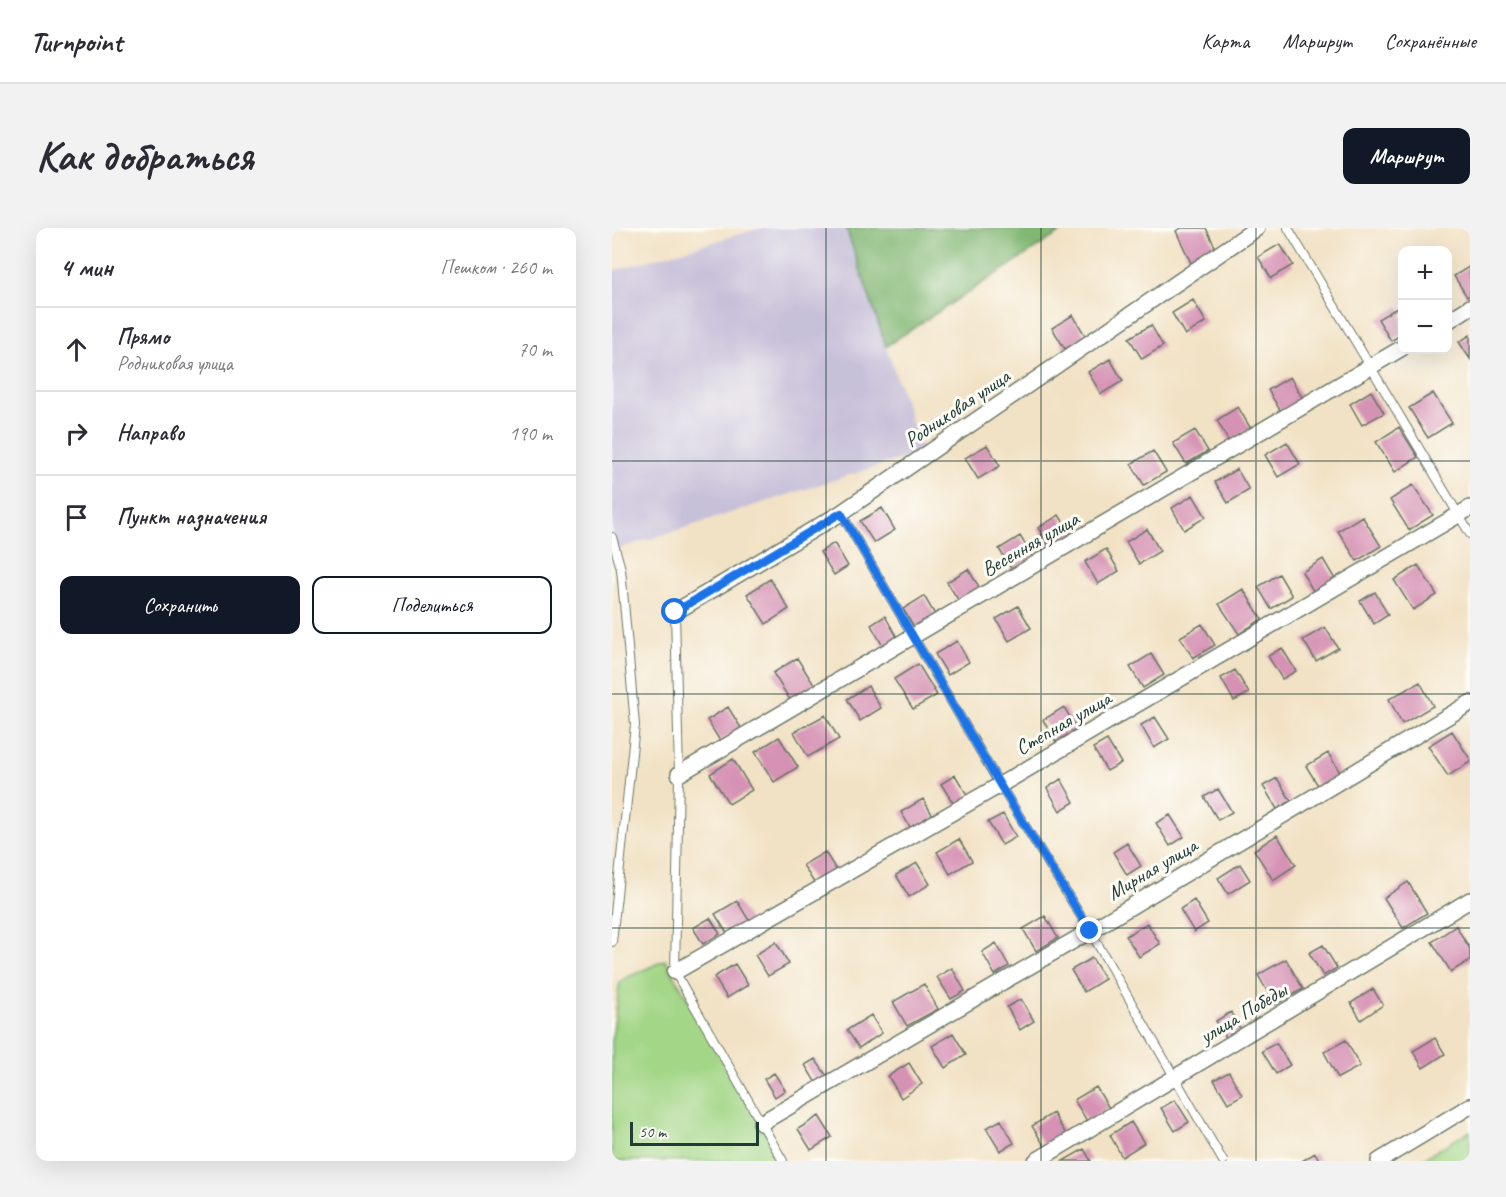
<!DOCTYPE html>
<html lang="ru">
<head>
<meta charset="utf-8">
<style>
	body { margin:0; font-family:Caveat,sans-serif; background:#f2f2f3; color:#2b2b33 }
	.controls { position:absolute; right:18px; top:18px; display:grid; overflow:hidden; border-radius:12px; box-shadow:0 6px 24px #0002 }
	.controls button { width:54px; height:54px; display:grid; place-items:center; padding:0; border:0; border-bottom:2px solid #e1e1e2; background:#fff; color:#2b2b33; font:30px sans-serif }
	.scale { position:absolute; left:18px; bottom:15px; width:129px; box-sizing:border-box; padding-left:6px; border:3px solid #1f3d34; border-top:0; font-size:16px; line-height:21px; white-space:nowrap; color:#1f3d34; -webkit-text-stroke:4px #fdfcf7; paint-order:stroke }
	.stop { position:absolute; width:18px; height:18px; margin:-14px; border:4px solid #1a73e8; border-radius:50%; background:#fff }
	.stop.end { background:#1a73e8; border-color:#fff; box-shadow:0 2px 6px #0008 }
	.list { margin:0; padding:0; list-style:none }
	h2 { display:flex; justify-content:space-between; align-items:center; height:78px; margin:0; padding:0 24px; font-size:26px }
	h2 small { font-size:20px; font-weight:400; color:#7c7c81 }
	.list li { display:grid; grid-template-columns:39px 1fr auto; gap:18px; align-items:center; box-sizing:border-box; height:84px; padding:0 24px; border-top:2px solid #e1e1e2 }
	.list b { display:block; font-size:22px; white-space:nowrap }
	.list p { margin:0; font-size:20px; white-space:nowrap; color:#7c7c81 }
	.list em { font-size:20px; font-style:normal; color:#7c7c81 }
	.actions { display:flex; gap:12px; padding:18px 24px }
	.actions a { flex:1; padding:14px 0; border:2px solid #111827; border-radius:12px; text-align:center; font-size:21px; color:#111827 }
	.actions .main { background:#111827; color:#fff }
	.icon { flex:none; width:33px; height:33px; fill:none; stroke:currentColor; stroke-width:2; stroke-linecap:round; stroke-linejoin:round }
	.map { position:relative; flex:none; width:858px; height:933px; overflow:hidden; border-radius:12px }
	header { display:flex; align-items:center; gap:36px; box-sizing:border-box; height:84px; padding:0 30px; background:#fff; border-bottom:2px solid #e1e1e2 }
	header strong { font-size:28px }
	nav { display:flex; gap:33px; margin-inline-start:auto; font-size:21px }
	.intro { display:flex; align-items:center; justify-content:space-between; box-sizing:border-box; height:144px; padding:0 36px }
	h1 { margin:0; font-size:42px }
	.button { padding:15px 27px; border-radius:12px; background:#111827; color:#fff; font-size:21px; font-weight:700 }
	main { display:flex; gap:36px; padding:0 36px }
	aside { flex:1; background:#fff; border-radius:12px; box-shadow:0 6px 24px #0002 }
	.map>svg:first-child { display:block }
	.industrial { fill:#c7c0d9 }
	.green { fill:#a3d686; stroke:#618a5d; stroke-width:1.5 }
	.forest { fill:#82b773; stroke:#507a54; stroke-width:1.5 }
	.building { fill:#d692b4 }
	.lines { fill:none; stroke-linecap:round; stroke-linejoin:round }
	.service-casing { stroke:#697767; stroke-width:10 }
	.minor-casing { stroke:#697767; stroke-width:18 }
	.service { stroke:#fff; stroke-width:8 }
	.minor { stroke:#fff; stroke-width:15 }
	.route { stroke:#1a73e8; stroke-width:8 }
	.grid { fill:none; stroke:#1f3d34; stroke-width:1.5; stroke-opacity:0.55 }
	.labels { text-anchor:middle; stroke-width:6; stroke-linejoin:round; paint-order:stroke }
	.street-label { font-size:21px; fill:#1f3d34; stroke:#fdfcf7 }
</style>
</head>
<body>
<header>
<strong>Turnpoint</strong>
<nav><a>Карта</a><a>Маршрут</a><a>Сохранённые</a></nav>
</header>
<div class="intro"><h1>Как добраться</h1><a class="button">Маршрут</a></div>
<main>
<aside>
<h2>4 мин<small>Пешком · 260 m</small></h2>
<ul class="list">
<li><svg class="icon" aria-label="ahead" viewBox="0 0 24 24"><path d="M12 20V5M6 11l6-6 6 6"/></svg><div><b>Прямо</b><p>Родниковая улица</p></div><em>70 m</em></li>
<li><svg class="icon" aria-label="right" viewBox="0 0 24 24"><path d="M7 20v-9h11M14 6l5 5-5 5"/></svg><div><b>Направо</b></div><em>190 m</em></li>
<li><svg class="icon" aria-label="arrive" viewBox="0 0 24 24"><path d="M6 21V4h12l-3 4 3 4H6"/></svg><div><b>Пункт назначения</b></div></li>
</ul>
<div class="actions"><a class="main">Сохранить</a><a>Поделиться</a></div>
</aside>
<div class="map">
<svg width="858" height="933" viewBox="0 0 858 933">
	<rect width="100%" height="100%" fill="#fdfcf7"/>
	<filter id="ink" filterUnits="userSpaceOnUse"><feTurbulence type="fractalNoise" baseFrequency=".0167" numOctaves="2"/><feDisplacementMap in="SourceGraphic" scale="12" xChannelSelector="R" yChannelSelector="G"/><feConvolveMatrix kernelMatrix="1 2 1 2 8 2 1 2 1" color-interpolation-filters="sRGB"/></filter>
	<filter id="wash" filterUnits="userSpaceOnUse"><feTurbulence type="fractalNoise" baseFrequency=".008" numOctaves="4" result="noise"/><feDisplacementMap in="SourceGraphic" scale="24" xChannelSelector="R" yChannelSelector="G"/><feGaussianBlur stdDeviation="1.35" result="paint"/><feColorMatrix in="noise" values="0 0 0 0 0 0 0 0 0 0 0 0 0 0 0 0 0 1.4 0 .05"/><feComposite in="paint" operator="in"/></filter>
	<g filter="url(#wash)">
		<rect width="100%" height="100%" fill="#f2e2c5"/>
		<path class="industrial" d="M149,0H234L310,224L0,323V43Z"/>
		<path class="green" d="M53,732L170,933H0V811L8,753Z
			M858,903V933H807Z"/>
		<path class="forest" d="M234,0H455L274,118Z"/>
		<g id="blocks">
			<path class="building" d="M569,0H594L605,23L579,35L564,3Z
				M668,16L681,37L659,50L646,29Z
				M858,38V67L855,69L842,48Z
				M581,72L594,94L573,107L560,85Z
				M788,78L790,83V106L779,113L766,91Z
				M461,87L474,109L453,121L440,100Z
				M539,97L551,118L530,131L517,110Z
				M858,107V131L847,114Z
				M498,131L511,153L489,166L476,144Z
				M678,149L691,171L669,184L656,162Z
				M759,163L772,185L750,197L738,176Z
				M821,165L840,195L816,210L797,180Z
				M626,179L639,201L617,214L605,192Z
				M787,199L806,229L783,244L764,214Z
				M583,202L596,223L574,236L561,215Z
				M675,214L688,236L666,249L653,227Z
				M375,217L388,238L366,251L353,230Z
				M541,223L554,244L532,257L519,236Z
				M625,241L637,262L616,275L603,254Z
				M801,257L821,287L797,302L778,272Z
				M581,267L594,289L572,302L560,280Z
				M270,280L283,302L262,315L248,293Z
				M447,287L460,308L439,321L426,300Z
				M750,288L769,318L745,333L726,303Z
				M535,301L548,323L527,336L514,314Z
				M408,308L421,329L400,342L387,321Z
				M222,315L236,338L222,347L208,324Z
				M494,321L507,343L486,356L473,334Z
				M711,331L724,353L703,366L690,344Z
				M806,337L825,367L801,382L782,352Z
				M356,341L369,362L348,375L335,354Z
				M667,346L680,368L659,381L646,359Z
				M158,351L177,381L154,396L135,366Z
				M631,361L650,391L627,406L607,376Z
				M763,364L776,387L762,396L748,373Z
				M312,368L325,390L304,402L291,381Z
				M406,378L419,400L397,413L384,391Z
				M273,388L286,411L272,420L259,397Z
				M590,396L603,417L581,430L568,409Z
				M713,399L726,420L704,433L691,412Z
				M345,413L357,434L336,447L323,426Z
				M670,420L684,443L670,451L656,428Z
				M539,426L552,447L531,460L518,439Z
				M185,430L204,460L180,475L161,445Z
				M306,436L325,467L301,481L282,451Z
				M623,442L637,465L622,473L609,450Z
				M808,454L821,478L790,496L777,471Z
				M256,458L269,480L248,493L235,471Z
				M116,479L129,500L108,513L95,492Z
				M452,479L465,501L444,514L431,492Z
				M213,487L227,511L196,529L182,504Z
				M543,489L557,511L542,520L529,497Z
				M840,503L858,531V534L836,548L816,518Z
				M167,509L186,539L162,554L143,524Z
				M495,512L509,535L495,543L481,520Z
				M716,525L729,546L707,559L694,538Z
				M121,531L140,562L117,576L98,546Z
				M343,547L357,570L343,578L329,556Z
				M665,550L679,573L665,581L651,558Z
				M449,551L462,574L448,583L435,560Z
				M606,561L620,584L606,592L592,569Z
				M311,571L324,593L302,606L289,584Z
				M391,586L404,609L390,617L376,594Z
				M558,587L572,609L558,618L544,595Z
				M665,607L684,637L661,652L642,622Z
				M347,611L360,633L338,646L325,624Z
				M515,615L529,638L515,647L501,624Z
				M213,624L226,645L204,658L191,637Z
				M305,635L318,656L297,669L284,647Z
				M628,636L638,652L616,666L606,650Z
				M796,654L815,685L791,700L772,670Z
				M582,672L596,695L582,704L568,681Z
				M125,673L138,694L116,707L103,686Z
				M433,688L446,710L424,723L411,701Z
				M98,690L108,706L91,716L81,700Z
				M535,695L548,716L527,729L514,708Z
				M844,698L858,721V732L839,744L820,714Z
				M164,714L177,736L156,748L143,727Z
				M384,715L397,738L383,747L370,724Z
				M711,717L725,740L711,748L697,725Z
				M480,730L493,751L472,764L459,742Z
				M674,731L691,761L663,777L646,747Z
				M123,736L136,757L115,770L102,749Z
				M340,740L353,763L339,771L325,749Z
				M312,756L326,781L295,798L281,774Z
				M761,761L771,777L749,792L739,775Z
				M409,771L422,793L408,802L395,779Z
				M619,784L632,807L618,816L604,793Z
				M259,787L270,805L247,820L235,802Z
				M341,805L354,827L333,840L320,818Z
				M823,810L833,826L811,840L801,823Z
				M734,812L748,838L726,850L712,824Z
				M664,815L678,837L664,846L650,823Z
				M203,831L215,848L204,855L193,837Z
				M297,835L310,856L289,870L276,848Z
				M617,844L630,867L616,875L602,852Z
				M162,845L173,862L163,869L152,851Z
				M484,859L497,880L475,893L462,872Z
				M563,872L577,894L563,903L549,880Z
				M441,885L454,906L433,919L420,898Z
				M207,888L220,909L199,922L186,901Z
				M389,892L402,915L388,923L374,900Z
				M519,894L532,915L510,929L498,907Z
				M472,921L479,933H451Z
				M703,925L708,933H690Z"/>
		</g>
	</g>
	<g filter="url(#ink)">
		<use href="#blocks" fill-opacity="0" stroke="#697767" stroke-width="1.5"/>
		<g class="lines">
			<g class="service-casing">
				<path id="service" d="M676,0L858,306
					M229,285L388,557L478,703L611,933
					M0,309L9,341L23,497L0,714
					M63,384L67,546L63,744L171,933"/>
			</g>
			<g class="minor-casing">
				<path id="minor" d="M836,93L858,79
					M63,384L229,285L645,0
					M67,546L790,120
					M63,744L388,557L858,280
					M149,895L478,703L858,475
					M424,933L858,672
					M767,933L858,878"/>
			</g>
			<use href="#service" class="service"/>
			<use href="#minor" class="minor"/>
		</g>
	</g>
	<g class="lines" filter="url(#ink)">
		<path class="route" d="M63,384L229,285L388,557L478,703"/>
	</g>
	<path class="grid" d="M214,0V933M429,0V933M644,0V933M0,233H858M0,466H858M0,700H858"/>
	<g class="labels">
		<g class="street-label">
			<text transform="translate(345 180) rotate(-34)" y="7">Родниковая улица</text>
			<text transform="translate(418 316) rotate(-30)" y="7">Весенняя улица</text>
			<text transform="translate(451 495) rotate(-30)" y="7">Степная улица</text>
			<text transform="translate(540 641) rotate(-31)" y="7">Мирная улица</text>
			<text transform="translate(631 785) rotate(-31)" y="7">улица Победы</text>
		</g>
	</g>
</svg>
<div class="controls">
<button>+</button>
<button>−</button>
</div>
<div class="scale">50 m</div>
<div class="stop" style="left:63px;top:384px"></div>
<div class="stop end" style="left:478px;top:703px"></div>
</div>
</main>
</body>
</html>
